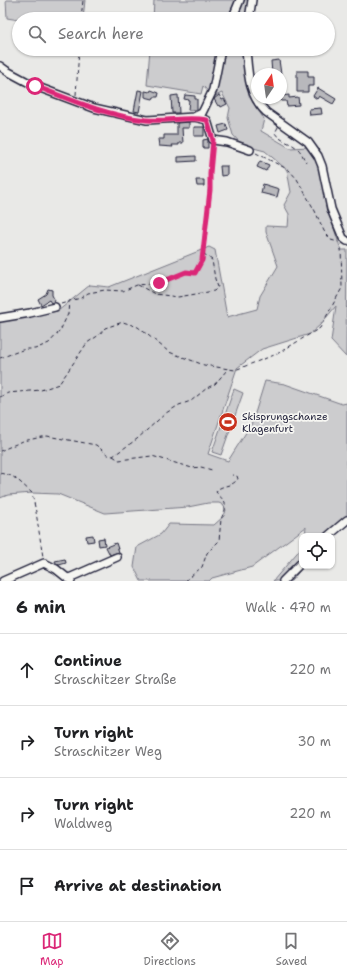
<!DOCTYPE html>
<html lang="en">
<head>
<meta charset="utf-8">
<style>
	body { margin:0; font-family:"Shantell Sans",sans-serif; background:#f2f2f2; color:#202124 }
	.controls { position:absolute; right:12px; bottom:12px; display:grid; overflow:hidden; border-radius:8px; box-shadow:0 1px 3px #0004 }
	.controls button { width:36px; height:36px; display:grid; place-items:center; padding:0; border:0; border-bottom:1px solid #e0e0e0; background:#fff; color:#202124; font:20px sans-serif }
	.compass { position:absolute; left:251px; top:68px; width:36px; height:36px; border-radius:50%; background:#fff; box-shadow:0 1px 3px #0004; rotate:13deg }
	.stop { position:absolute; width:12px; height:12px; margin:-9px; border:3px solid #db2777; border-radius:50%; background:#fff }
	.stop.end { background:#db2777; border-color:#fff; box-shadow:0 1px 4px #0008 }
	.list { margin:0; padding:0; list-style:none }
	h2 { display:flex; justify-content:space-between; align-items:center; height:52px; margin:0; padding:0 16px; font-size:17px }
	h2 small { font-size:13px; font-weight:400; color:#757577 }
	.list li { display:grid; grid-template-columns:26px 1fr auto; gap:12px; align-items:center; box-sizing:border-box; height:72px; padding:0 16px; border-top:1px solid #e0e0e0 }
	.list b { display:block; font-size:15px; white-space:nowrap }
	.list p { margin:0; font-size:13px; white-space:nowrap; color:#757577 }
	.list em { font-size:13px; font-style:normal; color:#757577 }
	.icon { flex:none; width:22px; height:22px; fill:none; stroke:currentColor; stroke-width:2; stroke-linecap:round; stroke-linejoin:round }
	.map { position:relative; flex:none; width:347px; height:581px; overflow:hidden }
	.search { position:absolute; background:#fff; box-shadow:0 1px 3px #0004; left:12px; right:12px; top:12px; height:44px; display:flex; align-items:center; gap:10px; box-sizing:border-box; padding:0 14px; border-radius:22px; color:#757577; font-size:15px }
	.sheet { height:340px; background:#fff }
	nav { display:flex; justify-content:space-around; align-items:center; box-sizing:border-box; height:56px; border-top:1px solid #e0e0e0; background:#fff; font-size:11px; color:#757577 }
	nav a { display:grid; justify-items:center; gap:2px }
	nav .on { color:#db2777 }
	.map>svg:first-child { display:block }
	.green { fill:#ccccce; stroke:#777784 }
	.building { fill:#b8b8bc; stroke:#22223b }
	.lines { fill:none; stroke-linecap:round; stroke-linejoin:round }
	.minor-casing { stroke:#22223b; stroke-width:10 }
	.path { stroke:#22223b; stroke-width:1; stroke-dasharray:4 3; stroke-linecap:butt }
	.minor { stroke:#f6f6f2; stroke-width:7 }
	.route { stroke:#db2777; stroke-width:5 }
	.labels { text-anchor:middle; stroke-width:3.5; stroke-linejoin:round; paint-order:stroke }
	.poi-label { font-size:10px; fill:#22223b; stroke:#f6f6f2; text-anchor:start }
</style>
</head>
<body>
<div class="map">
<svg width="347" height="581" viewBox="0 0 347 581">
	<rect width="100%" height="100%" fill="#e9e9e7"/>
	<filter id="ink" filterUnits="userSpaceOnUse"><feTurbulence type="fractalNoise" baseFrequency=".025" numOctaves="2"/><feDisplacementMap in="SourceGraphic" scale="8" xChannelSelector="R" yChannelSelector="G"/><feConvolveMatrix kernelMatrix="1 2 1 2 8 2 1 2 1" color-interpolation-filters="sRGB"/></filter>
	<g filter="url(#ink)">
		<path class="green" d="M6,0H85L83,19H19V20L7,18Z
			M154,0H249L246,19H153Z
			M150,49H244L249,96L264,119L261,131L290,148L309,147L319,163L328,210L341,250H347L346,357L331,341L336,306L320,325L310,334L262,349L237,368L208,454L228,461L252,423L265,381L285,384L342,404L347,403V524L331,536H305L306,527L252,567L212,578L209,581H141L134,567L137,547L161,534L169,524L214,525L224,516L226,510L223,505L219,503H208L188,507L105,513L58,494L32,493L8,495L0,498V321L58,311L90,285L109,287L209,247L215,250L227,317L257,309L260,296L278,266L266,232V226L288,227L289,214L284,205L291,192L287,170L265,151L242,145L233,135L228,118L230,108L222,93L213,97L203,86L201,94L147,85Z
			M234,389L243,393L221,455L212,452Z
			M302,547V566H304L291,581H273Z"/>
		<path class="building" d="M279,60L281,74H272L271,61Z
			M297,71H308V77H314V86H308V92H297Z
			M318,88L336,99L333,104L319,96L317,99L313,96Z
			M138,90L143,91L139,112L134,111Z
			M151,90L159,93L158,97H154L153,99L145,97V91L150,92Z
			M178,95L179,113H172L171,96Z
			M185,95L195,96V99H197V110H188L189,100L184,99Z
			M219,95L222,100L224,99L227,104L221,107L220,105L218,106L214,99Z
			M289,95V98L298,97L299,105L287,106L286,101H281V96Z
			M321,108L322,114L310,115L309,109Z
			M189,122V128H182L183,143H179V145H172L173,147L159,146L158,139H164V135H177V123Z
			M226,124L228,130L220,133L218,126Z
			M194,127H204V136H194Z
			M208,139V148H203V140Z
			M196,156V161L178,162V157Z
			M260,161L269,165L266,171L257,167Z
			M220,166H227V175L221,176Z
			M196,180H204V186H197Z
			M263,184L279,189L277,197L261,193Z
			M48,289L52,290V295L55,301L51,303L49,300L41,305L38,299L46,294Z
			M93,535L94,541L87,542L86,536Z
			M104,538L105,545L99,546L98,539Z
			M116,543L119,552L110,555L106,547Z
			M65,559L66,563L59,565L56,563L55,561Z"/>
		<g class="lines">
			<g class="minor-casing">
				<path id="minor" d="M232,19L240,0
					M249,19L252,0
					M246,49C248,72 248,95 266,112L308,142L318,156L322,166L331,209L343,238L347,241
					M0,66L7,71L35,86L94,108L147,120L194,117L202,113L204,109L213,90L221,49
					M194,117L207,120L213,140L227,142L250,150
					M0,318L30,313L55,307
					M328,536L347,520
					M69,578L117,557
					M3,581L44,563L56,569L71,581
					M283,581L302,562"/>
			</g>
			<path class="path" d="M81,19L83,0
				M76,95L79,49
				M278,127L275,133C281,142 290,142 297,148C302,152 303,158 306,162
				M256,153L289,170L297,179L315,211L324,231L331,240L338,242
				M138,285L155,294L178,297L214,291L218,287L215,279L212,260L204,254
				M61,304L68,302
				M0,358L25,349H35L49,343L60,331L68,314L69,301L81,298L88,293L105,290L123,291L137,285L159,283L186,272L195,273L203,260L207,220L212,146
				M0,397L8,393L41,390L59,384L66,374L87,343L99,335L105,328L123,322L138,327L169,352L204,365L235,370L277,354L320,328L342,288L341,244
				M0,451L23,441L47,436L96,445L108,455L113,456L137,439L166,413L179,405L191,401L207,388L215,384L227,370
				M113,456L119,460L152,456L192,468L201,467L212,470
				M0,473L12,476L20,482L32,493L36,512L43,557
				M185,581L202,567L207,553L219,541L221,519L225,510V502L216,492L218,489C227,484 231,487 238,479L237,476L232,475"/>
			<use href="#minor" class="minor"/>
		</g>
	</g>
	<g class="lines" filter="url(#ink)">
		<path class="route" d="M35,86C71,100 108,116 146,120C167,122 186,116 207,120L213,140L210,173V190L202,260L195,273L186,272L159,283"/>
	</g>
	<defs>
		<g id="stadium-disc" transform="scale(1)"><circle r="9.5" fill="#c8321e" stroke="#f6f6f2"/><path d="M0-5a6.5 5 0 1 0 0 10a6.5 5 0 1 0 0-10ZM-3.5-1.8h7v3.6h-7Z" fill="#fff"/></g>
	</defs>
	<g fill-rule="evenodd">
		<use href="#stadium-disc" x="228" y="422"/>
	</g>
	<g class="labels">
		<g class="poi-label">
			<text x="242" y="420">Skisprungschanze<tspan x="242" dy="12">Klagenfurt</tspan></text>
		</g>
	</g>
</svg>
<div class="controls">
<button><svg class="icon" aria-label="locate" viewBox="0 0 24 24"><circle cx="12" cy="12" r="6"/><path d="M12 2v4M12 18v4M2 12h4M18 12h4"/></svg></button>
</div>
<svg class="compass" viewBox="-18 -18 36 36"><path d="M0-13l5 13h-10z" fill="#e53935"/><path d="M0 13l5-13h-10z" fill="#757577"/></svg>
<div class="stop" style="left:35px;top:86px"></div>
<div class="stop end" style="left:159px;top:283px"></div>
<div class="search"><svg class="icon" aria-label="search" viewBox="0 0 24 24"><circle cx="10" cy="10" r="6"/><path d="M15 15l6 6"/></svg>Search here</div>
</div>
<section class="sheet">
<h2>6 min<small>Walk · 470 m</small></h2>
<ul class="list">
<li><svg class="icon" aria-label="ahead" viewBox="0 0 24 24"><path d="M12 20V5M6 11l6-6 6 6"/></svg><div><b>Continue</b><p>Straschitzer Straße</p></div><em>220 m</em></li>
<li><svg class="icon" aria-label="right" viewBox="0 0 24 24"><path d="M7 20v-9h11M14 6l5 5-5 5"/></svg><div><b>Turn right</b><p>Straschitzer Weg</p></div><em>30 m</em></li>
<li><svg class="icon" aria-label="right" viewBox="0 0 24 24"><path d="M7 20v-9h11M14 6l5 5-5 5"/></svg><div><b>Turn right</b><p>Waldweg</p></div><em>220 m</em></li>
<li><svg class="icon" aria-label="arrive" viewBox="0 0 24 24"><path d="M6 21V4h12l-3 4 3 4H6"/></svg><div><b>Arrive at destination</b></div></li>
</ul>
</section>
<nav>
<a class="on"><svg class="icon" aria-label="map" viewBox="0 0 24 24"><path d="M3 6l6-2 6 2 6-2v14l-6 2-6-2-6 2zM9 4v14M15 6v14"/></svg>Map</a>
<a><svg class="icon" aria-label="directions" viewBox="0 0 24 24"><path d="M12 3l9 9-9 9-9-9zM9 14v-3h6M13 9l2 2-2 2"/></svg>Directions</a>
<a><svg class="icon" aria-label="saved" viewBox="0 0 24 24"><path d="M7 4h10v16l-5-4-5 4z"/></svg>Saved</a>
</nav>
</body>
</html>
